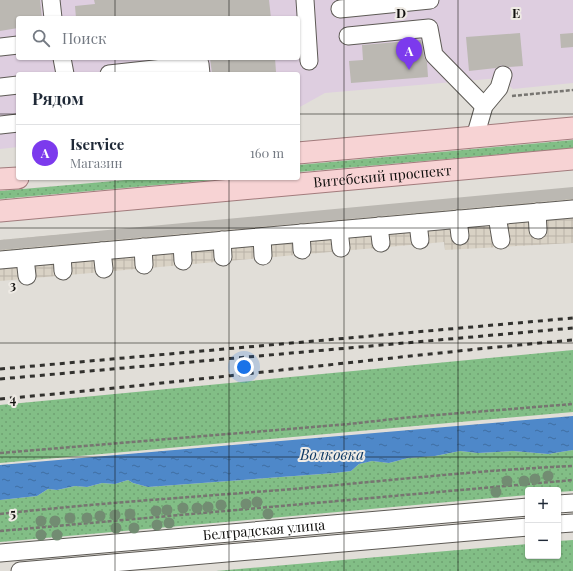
<!DOCTYPE html>
<html lang="ru">
<head>
<meta charset="utf-8">
<style>
	body { margin:0; font-family:"Playfair Display",serif; background:#f6f6f7; color:#1f2937 }
	.controls { position:absolute; right:12px; bottom:12px; display:grid; overflow:hidden; border-radius:4px; box-shadow:0 1px 3px #0004 }
	.controls button { width:36px; height:36px; display:grid; place-items:center; padding:0; border:0; border-bottom:1px solid #e0e1e3; background:#fff; color:#1f2937; font:20px sans-serif }
	.you { position:absolute; left:244px; top:367px; width:14px; height:14px; margin:-10px; border:3px solid #fff; border-radius:50%; background:#1a73e8; box-shadow:0 0 0 6px #1a73e833 }
	.badge { display:grid; place-items:center; width:26px; height:26px; border-radius:50%; background:#7c3aed; color:#fff; font-size:13px; font-weight:700 }
	.pin { position:absolute; translate:-50% -33px; filter:drop-shadow(0 1px 2px #0008) }
	.pin::after { content:''; position:absolute; top:21px; width:14px; height:12px; background:inherit; clip-path:polygon(0 0,100% 0,50% 100%) }
	.list { margin:0; padding:0; list-style:none }
	h2 { display:flex; justify-content:space-between; align-items:center; height:52px; margin:0; padding:0 16px; font-size:17px }
	h2 small { font-size:13px; font-weight:400; color:#747a83 }
	.list li { display:grid; grid-template-columns:26px 1fr auto; gap:12px; align-items:center; box-sizing:border-box; height:56px; padding:0 16px; border-top:1px solid #e0e1e3 }
	.list b { display:block; font-size:15px; white-space:nowrap }
	.list p { margin:0; font-size:13px; white-space:nowrap; color:#747a83 }
	.list em { font-size:13px; font-style:normal; color:#747a83 }
	.icon { flex:none; width:22px; height:22px; fill:none; stroke:currentColor; stroke-width:2; stroke-linecap:round; stroke-linejoin:round }
	.map { position:relative; flex:none; width:573px; height:571px; overflow:hidden }
	.search { position:absolute; background:#fff; box-shadow:0 1px 3px #0004; left:16px; top:16px; width:284px; height:44px; display:flex; align-items:center; gap:10px; box-sizing:border-box; padding:0 14px; border-radius:4px; color:#747a83; font-size:15px }
	.panel { position:absolute; background:#fff; box-shadow:0 1px 3px #0004; left:16px; top:72px; width:284px; height:108px; border-radius:4px }
	.map>svg:first-child { display:block }
	.commercial { fill:#decee0; fill-rule:evenodd }
	.industrial { fill:url(#industrial-grid) }
	.grass { fill:url(#grass-dots) }
	.water { fill:url(#water-ripples) }
	.building { fill:#bbb8b2 }
	.lines { fill:none; stroke-linecap:round; stroke-linejoin:round }
	.minor-casing { stroke:#5d5a55; stroke-width:19 }
	.major-casing { stroke:#a27b7c; stroke-width:23 }
	.path { stroke:#777571; stroke-width:2.5; stroke-dasharray:4 2; stroke-linecap:butt }
	.minor { stroke:#fff; stroke-width:17 }
	.major { stroke:#f7d3d4; stroke-width:21 }
	.rail { stroke:#32312e; stroke-width:3; stroke-dasharray:5 5; stroke-linecap:butt }
	.tree { fill:#728c72 }
	.grid { fill:none; stroke:#100f0d; stroke-width:1; stroke-opacity:0.55 }
	.labels { text-anchor:middle; stroke-width:4; stroke-linejoin:round; paint-order:stroke }
	.street-label { font-size:14px; fill:#100f0d; stroke:#efebe5 }
	.water-label { font-size:15px; font-style:italic; fill:#0d3863; stroke:#efebe5 }
	.grid-label { font-size:13px; text-anchor:middle; font-weight:bold; fill:#100f0d; stroke:#efebe5; stroke-width:4; stroke-linejoin:round; paint-order:stroke }
</style>
</head>
<body>
<div class="map">
<svg width="573" height="571" viewBox="0 0 573 571">
	<defs>
		<pattern id="industrial-grid" width="8" height="8" patternUnits="userSpaceOnUse"><rect width="8" height="8" fill="#d9d2c5"/><path d="M0 4h8M4 0v8" fill="none" stroke="#b9b3a8"/></pattern>
		<pattern id="grass-dots" width="8" height="8" patternUnits="userSpaceOnUse"><rect width="8" height="8" fill="#82be86"/><path d="M2 2h.1M6 6h.1" fill="none" stroke="#6fa272" stroke-width="1.8" stroke-linecap="round"/></pattern>
		<pattern id="water-ripples" width="26" height="14" patternUnits="userSpaceOnUse"><rect width="26" height="14" fill="#4e88c9"/><path d="M2 4q2-2 4 0t4 0M15 11q2-2 4 0t4 0" fill="none" stroke="#3f6ea2"/></pattern>
	</defs>
	<rect width="100%" height="100%" fill="#e1ded8"/>
	<path class="commercial" d="M0,0H573V83L513,89L500,78L325,93L298,108V74H18V147L0,149ZM18,18H298V58H18Z"/>
	<path class="industrial" d="M573,189V243L445,250L444,242L0,281V240Z"/>
	<path class="grass" d="M573,140V148L298,172V165Z
		M149,178H236L0,199V191Z
		M573,350V412L0,463V405Z
		M573,450V491L558,492V490H528V495L0,542V500L37,496L48,489L57,490L75,486L87,487L102,483L115,484L128,480L133,483L148,487L335,473L351,471L359,464L372,461L389,463L408,458L435,456L460,451L478,453L513,451L548,454Z
		M573,540V571H216L528,544V556H558V541Z"/>
	<path class="water" d="M573,416V450L548,454L513,451L478,453L460,451L435,456L408,458L389,463L372,461L359,464L351,471L335,473L148,487L133,483L128,480L115,484L102,483L87,487L75,486L57,490L48,489L37,496L0,500V465Z"/>
	<path class="building" d="M0,0H40L42,18H18V28L0,31Z
		M94,0H269L271,18H76L75,6L95,4Z
		M520,33L523,66L509,67L501,65L496,68L469,71L466,37Z
		M573,33V47L561,48L560,34Z
		M421,40L424,57L427,62L428,77L351,83L349,61L363,60L362,45Z
		M210,58H275L276,72L258,74H212Z
		M573,187V199L0,250V240Z"/>
	<g class="lines">
		<g class="minor-casing">
			<g id="minor">
				<path d="M51,0L53,18"/>
				<path d="M305,0L309,61"/>
				<path d="M340,9L430,0"/>
				<path d="M348,36L429,28L434,55L484,106"/>
				<path d="M0,47L18,45"/>
				<path d="M62,58L65,74"/>
				<path d="M109,74L200,64L201,74"/>
				<path d="M0,87L18,85"/>
				<path d="M0,125L18,123"/>
				<path d="M475,137L484,106L499,88L503,75"/>
				<path d="M537,212L538,230"/>
				<path d="M497,216L501,240"/>
				<path d="M458,219L460,236"/>
				<path d="M418,223L420,240"/>
				<path d="M379,226L381,243"/>
				<path d="M339,230L341,248"/>
				<path d="M301,233L302,250"/>
				<path d="M262,237L263,256"/>
				<path d="M222,240L223,257"/>
				<path d="M182,244L183,261"/>
				<path d="M143,247L144,265"/>
				<path d="M102,251L104,269"/>
				<path d="M62,255L63,271"/>
				<path d="M25,258L27,276"/>
				<path d="M0,260L573,209"/>
				<path d="M558,504L573,503"/>
				<path d="M558,524L573,523"/>
				<path id="s1" d="M0,553L528,507"/>
				<path d="M20,571L528,527"/>
			</g>
		</g>
		<g class="major-casing">
			<g id="major">
				<path d="M298,153L573,128"/>
				<path d="M0,179L18,178"/>
				<path id="s2" d="M0,211L573,159"/>
			</g>
		</g>
		<path class="path" d="M512,96L573,90
			M0,453L349,424L412,417L573,404
			M0,514C97,503 195,497 293,489C386,481 479,470 573,466
			M0,531L573,480"/>
		<use href="#minor" class="minor"/>
		<use href="#major" class="major"/>
		<path class="rail" d="M0,369L573,318
			M0,379L573,328
			M0,399C191,382 382,357 573,340"/>
	</g>
	<g class="tree">
		<circle cx="548" cy="476" r="5.5"/>
		<circle cx="535" cy="479" r="5.5"/>
		<circle cx="507" cy="481" r="5.5"/>
		<circle cx="524" cy="481" r="5.5"/>
		<circle cx="496" cy="492" r="5.5"/>
		<circle cx="257" cy="502" r="5.5"/>
		<circle cx="246" cy="504" r="5.5"/>
		<circle cx="221" cy="505" r="5.5"/>
		<circle cx="208" cy="507" r="5.5"/>
		<circle cx="183" cy="508" r="5.5"/>
		<circle cx="197" cy="508" r="5.5"/>
		<circle cx="167" cy="510" r="5.5"/>
		<circle cx="156" cy="511" r="5.5"/>
		<circle cx="130" cy="514" r="5.5"/>
		<circle cx="268" cy="514" r="5.5"/>
		<circle cx="115" cy="515" r="5.5"/>
		<circle cx="100" cy="516" r="5.5"/>
		<circle cx="70" cy="518" r="5.5"/>
		<circle cx="87" cy="518" r="5.5"/>
		<circle cx="41" cy="521" r="5.5"/>
		<circle cx="55" cy="521" r="5.5"/>
		<circle cx="169" cy="523" r="5.5"/>
		<circle cx="157" cy="525" r="5.5"/>
		<circle cx="116" cy="528" r="5.5"/>
		<circle cx="134" cy="528" r="5.5"/>
		<circle cx="41" cy="535" r="5.5"/>
		<circle cx="57" cy="535" r="5.5"/>
	</g>
	<path class="grid" d="M115,0V18M229,0V18M344,0V571M458,0V571M115,58V74M229,58V74M0,114H18M298,114H573M115,178V571M229,178V571M0,228H573M0,343H573M0,457H573"/>
	<g class="labels">
		<g class="street-label">
			<text dy="5" stroke="none"><textPath href="#s2" startOffset="384">Витебский проспект</textPath></text>
			<text dy="5" stroke="none"><textPath href="#s1" startOffset="265">Белградская улица</textPath></text>
		</g>
		<g class="water-label">
			<text x="332" y="460">Волковка</text>
		</g>
	</g>
	<g class="grid-label">
		<text x="401" y="18">D</text>
		<text x="516" y="18">E</text>
		<text x="13" y="290">3</text>
		<text x="13" y="404">4</text>
		<text x="13" y="518">5</text>
	</g>
</svg>
<div class="controls">
<button>+</button>
<button>−</button>
</div>
<div class="you"></div>
<div class="pin badge" style="left:409px;top:70px">A</div>
<div class="search"><svg class="icon" aria-label="search" viewBox="0 0 24 24"><circle cx="10" cy="10" r="6"/><path d="M15 15l6 6"/></svg>Поиск</div>
<section class="panel">
<h2>Рядом<small></small></h2>
<ul class="list">
<li><span class="badge">A</span><div><b>Iservice</b><p>Магазин</p></div><em>160 m</em></li>
</ul>
</section>
</div>
</body>
</html>
